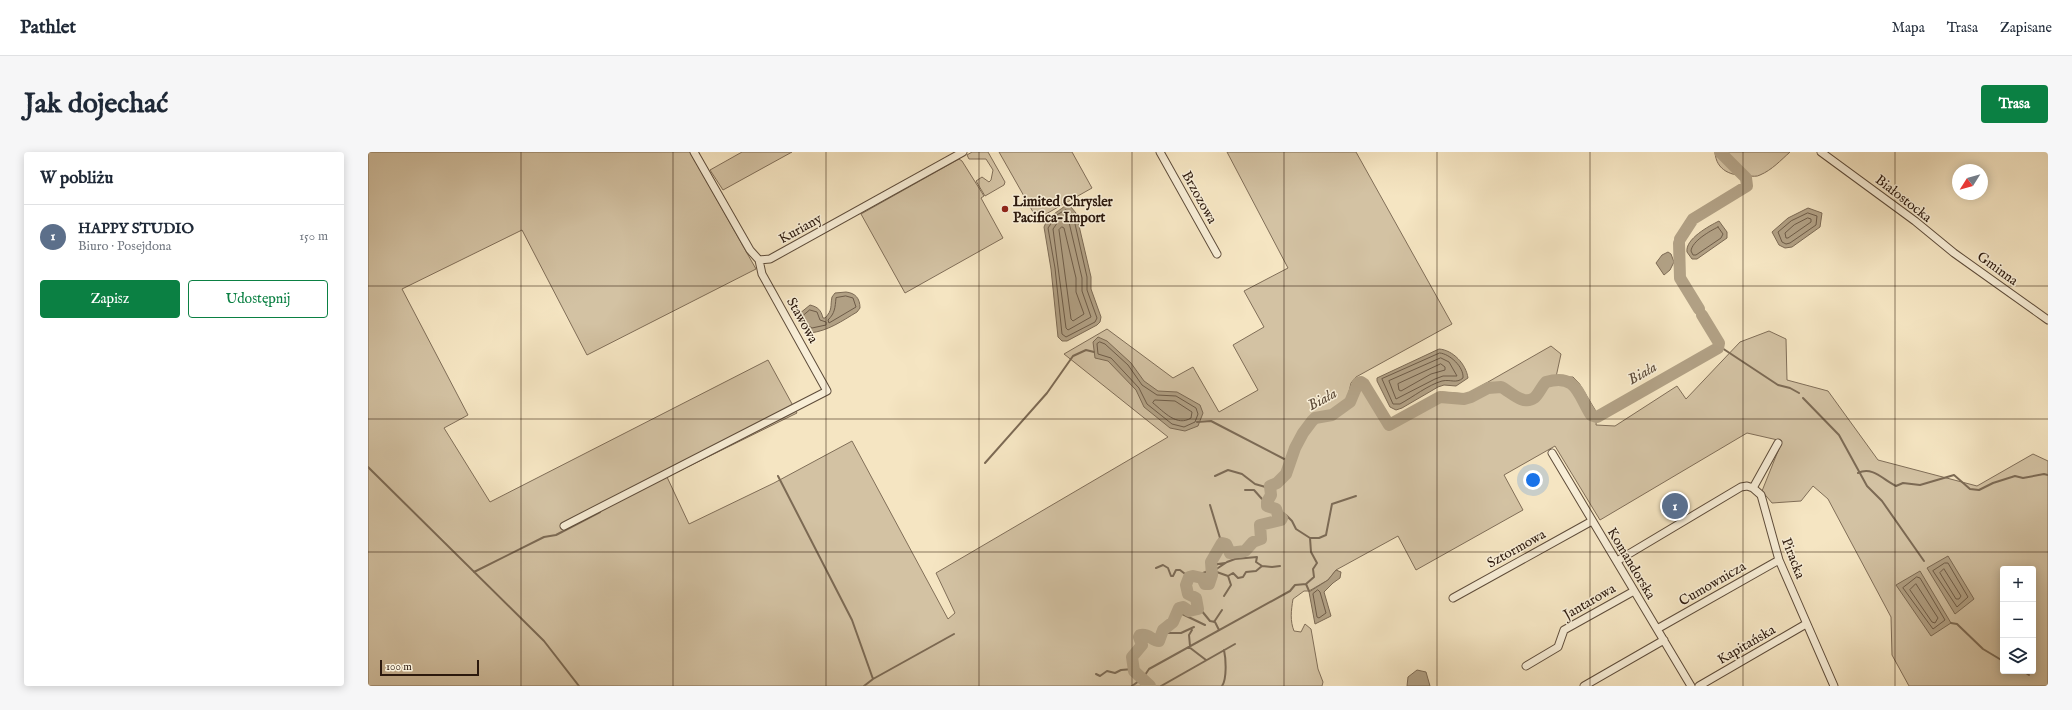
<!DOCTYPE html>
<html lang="pl">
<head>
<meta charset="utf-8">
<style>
	body { margin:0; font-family:"IM FELL English",serif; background:#f6f6f7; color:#1f2937 }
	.controls { position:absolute; right:12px; bottom:12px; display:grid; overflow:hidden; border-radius:4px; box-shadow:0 2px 10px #0003 }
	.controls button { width:36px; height:36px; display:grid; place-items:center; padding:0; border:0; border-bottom:1px solid #e0e1e3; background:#fff; color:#1f2937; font:20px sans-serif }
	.compass { position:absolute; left:1584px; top:12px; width:36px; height:36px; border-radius:50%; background:#fff; box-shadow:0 2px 10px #0003; rotate:233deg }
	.scale { position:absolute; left:12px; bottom:10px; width:99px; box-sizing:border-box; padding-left:4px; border:2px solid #2c190d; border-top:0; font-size:11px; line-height:14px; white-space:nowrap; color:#2c190d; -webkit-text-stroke:3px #f8eed7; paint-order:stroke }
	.you { position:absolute; left:1165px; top:328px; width:14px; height:14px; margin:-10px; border:3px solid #fff; border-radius:50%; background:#1a73e8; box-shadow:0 0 0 6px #1a73e833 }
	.badge { display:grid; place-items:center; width:26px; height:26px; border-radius:50%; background:#0b8043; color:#fff; font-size:13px; font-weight:700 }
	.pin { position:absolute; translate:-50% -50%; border:2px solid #fff; box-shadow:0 1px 4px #0006 }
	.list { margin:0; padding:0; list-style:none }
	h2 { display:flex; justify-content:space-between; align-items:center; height:52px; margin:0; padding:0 16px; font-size:17px }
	h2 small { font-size:13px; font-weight:400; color:#747a83 }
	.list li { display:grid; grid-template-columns:26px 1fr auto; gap:12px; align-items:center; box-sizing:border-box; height:64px; padding:0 16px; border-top:1px solid #e0e1e3 }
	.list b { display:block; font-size:15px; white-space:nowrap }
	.list p { margin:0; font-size:13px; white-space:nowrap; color:#747a83 }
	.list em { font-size:13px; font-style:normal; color:#747a83 }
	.actions { display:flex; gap:8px; padding:12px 16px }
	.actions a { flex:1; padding:9px 0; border:1px solid #0b8043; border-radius:4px; text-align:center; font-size:14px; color:#0b8043 }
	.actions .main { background:#0b8043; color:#fff }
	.icon { flex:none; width:22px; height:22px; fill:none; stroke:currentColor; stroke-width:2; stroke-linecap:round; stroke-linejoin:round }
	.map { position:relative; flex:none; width:1680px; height:534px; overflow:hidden; border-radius:4px }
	header { display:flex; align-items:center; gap:24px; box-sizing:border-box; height:56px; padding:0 20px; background:#fff; border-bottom:1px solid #e0e1e3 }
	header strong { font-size:19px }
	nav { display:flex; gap:22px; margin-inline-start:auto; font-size:14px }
	.intro { display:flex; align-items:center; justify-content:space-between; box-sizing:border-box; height:96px; padding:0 24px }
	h1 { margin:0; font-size:28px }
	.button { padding:10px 18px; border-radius:4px; background:#0b8043; color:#fff; font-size:14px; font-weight:700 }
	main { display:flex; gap:24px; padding:0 24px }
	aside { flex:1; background:#fff; border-radius:4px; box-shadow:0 2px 10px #0003 }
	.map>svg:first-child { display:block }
	.green { fill:#d3c2a3; stroke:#806e58; fill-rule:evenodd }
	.water { fill:#b1a084; stroke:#7c6a54 }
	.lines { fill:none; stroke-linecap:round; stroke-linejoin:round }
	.shore { stroke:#6e5c48; stroke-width:1 }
	.stream { stroke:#7c6a54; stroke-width:2 }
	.river { stroke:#b1a084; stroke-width:12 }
	.street-casing { stroke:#5e4c3a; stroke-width:9 }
	.street { stroke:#f8eed7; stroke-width:7 }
	.grid { fill:none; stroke:#2c190d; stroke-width:1; stroke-opacity:0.55 }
	.poi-dot { fill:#8f2418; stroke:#f8eed7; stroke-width:1.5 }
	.labels { text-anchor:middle; stroke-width:3; stroke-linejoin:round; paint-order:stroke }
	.street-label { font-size:14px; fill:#2c190d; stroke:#f8eed7 }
	.poi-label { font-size:14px; font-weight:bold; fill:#2c190d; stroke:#f8eed7; text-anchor:start }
	.water-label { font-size:15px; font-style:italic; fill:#614f3d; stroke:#f8eed7 }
</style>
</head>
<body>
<header>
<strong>Pathlet</strong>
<nav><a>Mapa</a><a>Trasa</a><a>Zapisane</a></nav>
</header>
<div class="intro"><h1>Jak dojechać</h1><a class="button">Trasa</a></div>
<main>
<aside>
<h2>W pobliżu<small></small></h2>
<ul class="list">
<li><span class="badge" style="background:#5c6f8a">1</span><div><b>HAPPY STUDIO</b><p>Biuro · Posejdona</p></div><em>150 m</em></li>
</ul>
<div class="actions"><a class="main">Zapisz</a><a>Udostępnij</a></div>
</aside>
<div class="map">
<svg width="1680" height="534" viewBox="0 0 1680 534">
	<rect width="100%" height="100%" fill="#f5e5c2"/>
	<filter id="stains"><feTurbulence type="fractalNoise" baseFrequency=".005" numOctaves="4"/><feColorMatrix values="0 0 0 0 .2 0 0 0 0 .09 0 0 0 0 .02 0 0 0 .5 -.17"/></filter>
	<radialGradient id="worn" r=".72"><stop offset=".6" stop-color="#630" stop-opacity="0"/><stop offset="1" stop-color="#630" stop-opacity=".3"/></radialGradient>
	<path class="green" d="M0,0H322L388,117L219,203L154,78L34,137L100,263L76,276L122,350L400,208L429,261L299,325L321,372L406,331L484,289L580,467L587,461L568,421L800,285L696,202L739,177L805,226L825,215L851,260L890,238L865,193L896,175L876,139L920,116L859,0H988L1084,172L988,225L983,231L980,244L986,240L987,234L993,230L1021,273L1023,270L1074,240L1099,242L1183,194L1193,202L1188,225H1205L1211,231L1229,261L1228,273L1247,274L1309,234L1318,247L1372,190L1401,179L1418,187L1419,228L1460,239L1510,308L1609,334L1665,302L1680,309V534H1541L1524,503L1523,465L1460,347L1445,334L1433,349L1404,351L1394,339L1414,289L1379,281L1232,368L1187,294L1136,323L1155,358L1048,418L1030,384L968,418L960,428L941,439H936L925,447C923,459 922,469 926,479L933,480L937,472L943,477L950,517L955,530L954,534H0ZM1635,417H1665V519H1635Z
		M374,0H424L355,38L342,18Z
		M604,0H620L637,30L636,33L617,44L608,29L614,25L621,30L623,28L625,18L618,7H601L599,3Z
		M631,0H704L724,36L669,67Z
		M1347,0H1422C1413,8 1404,18 1392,23C1389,25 1384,24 1380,24C1364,24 1348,19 1347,0Z
		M591,7L594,9L616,44L613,46L635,86L537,141L493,62Z"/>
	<path class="water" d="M697,54H702L708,61L723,125V137L733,165L732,170L729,173L699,189H694L690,185L683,117L676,75C680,64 688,61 697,54Z
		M1440,56L1454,61L1452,75L1424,95L1417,96L1411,93L1404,80L1420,66Z
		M1351,69L1359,80V86L1329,107H1324L1319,100C1317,87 1341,74 1351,69Z
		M1300,100L1303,102L1306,110L1302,118L1296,123L1288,111L1294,103Z
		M478,140C487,141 492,146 492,156L489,160C474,169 460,179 442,181C436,176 431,170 431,162L442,153C450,155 453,158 455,166H457C465,158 462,154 464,145L467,141Z
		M730,185L739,189L763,211L776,229L790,239L809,240L832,253L835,261L830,274L817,279L802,276L776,255L768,238L740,209L727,206L725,190Z
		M1071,197C1085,198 1098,212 1100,226L1088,234L1076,233L1070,235L1034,256L1028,258L1022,255L1009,229V226Z
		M1580,404L1606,447L1587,462L1559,416Z
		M968,418L973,420L972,426L965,431L956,440L963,464L947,472L941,440L960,428Z
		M1552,419L1583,471L1563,484L1528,433Z
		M1049,518L1058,520L1062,534H1039L1040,525Z"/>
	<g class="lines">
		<path class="shore" d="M698,58L705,63L719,125V138L729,166L727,170L698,185L694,182L687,116L680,76L689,63Z
			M1440,61L1449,64L1448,73L1422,91L1418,92L1414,90L1410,80L1423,69Z
			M698,65L700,66L714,126V139L723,165L700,178L698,176L685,77L692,67Z
			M1440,66L1443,67V70L1420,86H1418L1417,81L1426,73Z
			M694,75L696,76L708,126V140L716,162L705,169L703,167L691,78Z
			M1350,75L1355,82L1353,86L1328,103H1325L1323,99C1324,89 1342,79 1350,75Z
			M478,144L485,146L488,155L461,171L460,168C467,161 467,156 468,146Z
			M442,158L449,160L452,168L458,170V173L444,176L439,173L435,164Z
			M732,190L737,192L760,213L774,233L789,243L808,244L828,256L830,262L827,270L816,275L804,272L779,252L771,236L743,206L730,202L729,192Z
			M1072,201C1082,202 1096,215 1095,226C1088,232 1083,227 1074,229C1060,233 1045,245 1032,252H1025L1014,227Z
			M1073,206L1081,210L1089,224H1075L1067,227L1028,247L1021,229Z
			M1073,212L1077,215V218L1063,222L1033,239L1031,238L1030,232Z
			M787,248L807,249L824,260L823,266C809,275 796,260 785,251Z
			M1577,411H1580L1600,445L1589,455L1565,419Z
			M1576,417L1593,444L1591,447H1588L1572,421Z
			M1549,425L1552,426L1577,468L1565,477L1535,436Z
			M1548,432L1570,466L1567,471L1564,470L1542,438Z
			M950,438L952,440L958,461L951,466L949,465L945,442Z"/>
		<path class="stream" d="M1351,194L1410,233L1422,236L1431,241
			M1435,246L1471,283L1499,334L1514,349L1556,409
			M829,270L843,269L922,310
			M617,311L679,241L705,204L718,198L726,200
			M0,315L176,489L211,534
			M1490,321C1505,314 1515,328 1528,334L1535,331L1552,333L1586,323L1602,337L1611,338L1625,331L1647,324L1655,326L1676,322L1680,323
			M410,324L484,468L505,527L496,534
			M847,324L860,318L874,322L887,332L901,336
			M877,338H886L894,347L899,350
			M842,353L852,386L850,390L852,394
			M942,386H951L958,383L964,352L988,344
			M843,415L850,412L857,411
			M788,416L795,413L800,416L803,424H805L808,418H812L821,425
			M847,418L859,410L867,407L889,405L888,410L894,414
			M106,420L176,385L188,383L232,360
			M827,424L843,418L860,424L865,421L870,426L875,425L878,420L888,419L894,414L904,415L912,414
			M938,432L941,439
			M856,444L863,433L860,424
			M829,458H833L842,469L847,470L851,478
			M810,460L837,473
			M846,470L854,458
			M1583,471L1589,472L1615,497L1635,509
			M795,481H813L826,475
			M822,494L821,483L824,478
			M821,495L838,508
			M1655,519L1661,523
			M728,522L732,524L739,519L747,521L753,518L765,517
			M505,527L586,482
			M764,534L775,526L781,517L922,439L927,433L938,432L946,425L945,417L949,411L943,400L942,386L928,377L924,369L918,363L913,365
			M793,534L867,492
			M854,534C859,527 858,507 856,498"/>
		<path class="river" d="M1312,87L1325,67L1379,34L1378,26L1352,0
			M1311,91L1312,126L1331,157
			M782,534L766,519L764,505L774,493L771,485L772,483C781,481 784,489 791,489L795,478L805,470L811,456L815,455L821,459L830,457L828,446L820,442L818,433L821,425L825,424L834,426L837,432H841L844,423L843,410L854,391L858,392L862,401L877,399L885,390L893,387L892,373L913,368L914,366L910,363L908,357L899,354V350L903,343L902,334L909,331L918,322L927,296L935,281L944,269L947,266L964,263L982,250L990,231L993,230L996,232L1021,273L1072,245L1096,247L1103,245L1120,236L1133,235C1142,239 1155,254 1166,246C1171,242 1173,235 1178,230C1209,221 1210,243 1223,263L1229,265L1350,196L1351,191L1334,163"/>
		<g class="street-casing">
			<path id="street" d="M326,0L382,98L391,108L402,107L595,0
				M792,0L849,102
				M1453,0L1547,69L1586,101L1680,168
				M1410,291L1385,336L1393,343L1411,408L1466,534
				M1184,301L1323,534
				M196,374L459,239L394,122L391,108
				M1249,409L1373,335L1379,334L1385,336
				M1085,446L1224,369
				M1289,477L1411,408
				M1158,514L1190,495L1196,478L1266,439
				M1216,534L1296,488
				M1331,534L1438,472"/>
		</g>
		<use href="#street" class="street"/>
	</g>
	<path class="grid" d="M153,0V534M305,0V534M458,0V534M611,0V534M764,0V534M916,0V534M1069,0V534M1222,0V534M1375,0V534M1527,0V534M0,134H1680M0,267H1680M0,400H1680"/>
	<circle class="poi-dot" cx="637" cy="57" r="4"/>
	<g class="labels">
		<g class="street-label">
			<text transform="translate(832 45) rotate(61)" y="5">Brzozowa</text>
			<text transform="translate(1536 46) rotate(38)" y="5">Białostocka</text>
			<text transform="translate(432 76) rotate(-29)" y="5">Kuriany</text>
			<text transform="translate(1630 116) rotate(36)" y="5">Gminna</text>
			<text transform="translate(435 168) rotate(61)" y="5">Stawowa</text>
			<text transform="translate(1148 396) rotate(-29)" y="5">Sztormowa</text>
			<text transform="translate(1426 406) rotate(69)" y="5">Piracka</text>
			<text transform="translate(1264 411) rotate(59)" y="5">Komandorska</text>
			<text transform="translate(1344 431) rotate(-30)" y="5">Cumownicza</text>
			<text transform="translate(1221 449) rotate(-30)" y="5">Jantarowa</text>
			<text transform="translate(1378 492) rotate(-30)" y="5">Kapitańska</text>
		</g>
		<g class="poi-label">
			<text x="645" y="54">Limited Chrysler<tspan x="645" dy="16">Pacifica-Import</tspan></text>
		</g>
		<g class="water-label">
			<text transform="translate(1274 221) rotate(-30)" y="5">Biała</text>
			<text transform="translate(954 247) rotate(-29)" y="5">Biała</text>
		</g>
	</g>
	<rect width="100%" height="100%" filter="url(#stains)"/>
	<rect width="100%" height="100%" fill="url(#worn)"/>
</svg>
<div class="controls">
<button>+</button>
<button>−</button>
<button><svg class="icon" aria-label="layers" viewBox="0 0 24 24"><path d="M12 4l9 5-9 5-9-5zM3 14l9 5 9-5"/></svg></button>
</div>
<svg class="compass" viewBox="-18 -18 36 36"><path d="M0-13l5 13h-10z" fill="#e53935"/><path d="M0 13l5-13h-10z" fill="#747a83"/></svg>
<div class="scale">100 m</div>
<div class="you"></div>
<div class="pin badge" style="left:1307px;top:354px;background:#5c6f8a">1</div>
</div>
</main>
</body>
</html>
